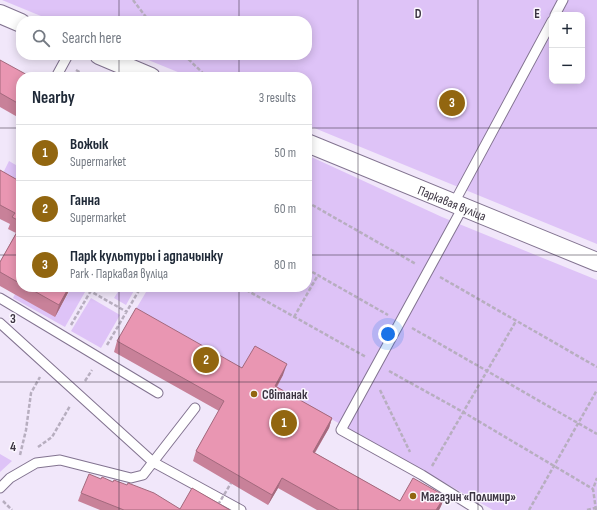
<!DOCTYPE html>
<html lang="en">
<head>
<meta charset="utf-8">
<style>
	body { margin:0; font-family:"Sofia Sans Condensed",sans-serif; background:#f2f2f3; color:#1f2937 }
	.controls { position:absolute; right:12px; top:12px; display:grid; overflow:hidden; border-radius:8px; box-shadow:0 2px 10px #0003 }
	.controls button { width:36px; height:36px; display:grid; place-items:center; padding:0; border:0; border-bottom:1px solid #e0e1e3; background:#fff; color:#1f2937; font:20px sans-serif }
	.you { position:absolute; left:388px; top:334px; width:14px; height:14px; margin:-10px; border:3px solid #fff; border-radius:50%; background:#1a73e8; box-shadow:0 0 0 6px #1a73e833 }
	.badge { display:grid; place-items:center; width:26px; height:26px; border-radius:50%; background:#926610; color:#fff; font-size:13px; font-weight:700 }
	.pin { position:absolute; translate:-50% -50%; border:2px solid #fff; box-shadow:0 1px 4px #0006 }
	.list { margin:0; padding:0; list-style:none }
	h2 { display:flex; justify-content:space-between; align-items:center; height:52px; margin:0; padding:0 16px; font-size:17px }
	h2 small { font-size:13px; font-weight:400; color:#747a83 }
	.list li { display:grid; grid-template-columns:26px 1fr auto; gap:12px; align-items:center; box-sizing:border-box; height:56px; padding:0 16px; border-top:1px solid #e0e1e3 }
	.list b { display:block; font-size:15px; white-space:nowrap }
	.list p { margin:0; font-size:13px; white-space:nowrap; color:#747a83 }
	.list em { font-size:13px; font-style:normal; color:#747a83 }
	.icon { flex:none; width:22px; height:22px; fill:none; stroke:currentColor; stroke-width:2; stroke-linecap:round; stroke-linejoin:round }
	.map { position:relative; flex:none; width:597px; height:510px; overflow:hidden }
	.search { position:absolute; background:#fff; box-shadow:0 2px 10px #0003; left:16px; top:16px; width:296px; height:44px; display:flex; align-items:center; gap:10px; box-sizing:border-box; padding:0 14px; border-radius:16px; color:#747a83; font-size:15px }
	.panel { position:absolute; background:#fff; box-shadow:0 2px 10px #0003; left:16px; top:72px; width:296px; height:220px; border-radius:16px }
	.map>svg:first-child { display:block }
	.green { fill:#dec3f7; fill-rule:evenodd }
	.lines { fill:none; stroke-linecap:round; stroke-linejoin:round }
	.lane-casing { stroke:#827390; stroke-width:11 }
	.street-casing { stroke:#827390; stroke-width:20 }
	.path { stroke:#b7aebf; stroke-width:2.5; stroke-dasharray:4 2; stroke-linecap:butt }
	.lane { stroke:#fff; stroke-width:9 }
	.street { stroke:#fff; stroke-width:18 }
	.path-bridge { stroke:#b7aebf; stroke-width:2.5; stroke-dasharray:4 2; stroke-linecap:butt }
	.wall { fill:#c88199 }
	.shaded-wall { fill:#a3697d }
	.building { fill:#e996b2; stroke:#a3697d }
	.grid { fill:none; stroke:#3c3542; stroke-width:1; stroke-opacity:0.55 }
	.poi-dot { fill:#926610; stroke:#fbf7fe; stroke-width:1.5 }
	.labels { text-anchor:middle; stroke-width:3; stroke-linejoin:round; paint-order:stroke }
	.street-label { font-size:13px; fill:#3c3542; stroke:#fbf7fe }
	.poi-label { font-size:13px; font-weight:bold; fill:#3c3542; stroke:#fbf7fe; text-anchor:start }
	.grid-label { font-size:13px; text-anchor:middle; font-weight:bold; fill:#3c3542; stroke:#fbf7fe; stroke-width:3; stroke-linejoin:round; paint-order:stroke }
</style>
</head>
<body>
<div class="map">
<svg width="597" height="510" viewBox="0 0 597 510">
	<rect width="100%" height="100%" fill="#f1e7fa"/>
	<path class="green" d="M2,0H597V244L307,125V77H190L136,55H307V21H53ZM552,15H582V81H552Z
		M307,155L442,217L597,280V510H493L136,309L149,287H307Z
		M9,161L21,168V185L2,175Z
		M72,287H76L85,292L65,327L13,298L15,294L55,316Z
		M121,287H136L126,305L114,298Z
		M91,298L120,315L101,348L71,331Z
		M0,454L12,461L0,472Z"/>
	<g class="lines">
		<g class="lane-casing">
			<path id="lane" d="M555,15L563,0
				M56,77L68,55
				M454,203L552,21
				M463,207L341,430L422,475L478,510
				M0,298L158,393
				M0,323L153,462L241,510
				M0,488L10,478L36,463L60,460L131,478L143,475L195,408"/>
		</g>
		<g class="street-casing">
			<g id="street">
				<path d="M0,14L21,23"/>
				<path d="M99,55L151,77"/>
				<path id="s1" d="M307,143L597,262"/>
			</g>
		</g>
		<path class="path" d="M133,0L149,21
			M46,55L52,58
			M184,55L207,77
			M76,70L88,77
			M307,202L416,264
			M307,269L388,315
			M440,277L597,367
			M83,287L127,312
			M241,287L366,357
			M294,317L318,275
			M71,325L93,287
			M412,328L597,434
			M107,345L141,287
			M389,371L463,412L593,489
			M85,381L92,370
			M380,390L410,452
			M38,447L52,437L70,406
			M20,455L26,430L31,393L40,377
			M432,466L516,321
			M3,501L12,510
			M529,510L597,390
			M587,510L595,508
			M596,510L593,489L597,478"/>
		<use href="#lane" class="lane"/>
		<use href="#street" class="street"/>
		<path class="path-bridge" d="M215,510L231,483"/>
	</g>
	<path class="wall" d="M0,60L21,77V119L0,107Z
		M0,170L21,182V287H71L55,317L0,286V262L16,233L8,229L10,224L0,219Z
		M117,341L242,368L283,375L277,387L332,418L329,428L315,453L400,501L445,496L441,506L439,510H317L278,488L268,505L193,461L196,451L219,411L114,352Z
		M81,493L180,509L230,510H100L78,501Z"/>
	<path class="shaded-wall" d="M69,287H71L55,317L59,305Z
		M287,364L283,375L271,396L275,386Z
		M332,418L329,428L309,462L313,452Z
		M282,478L278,488L268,505L272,495Z
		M445,496L441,506L439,510H436Z"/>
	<path class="building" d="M0,60L31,77H21V105L0,93Z
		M0,170L21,182V222L12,217L15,213L0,205Z
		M21,225V284L0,272V262Z
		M27,287H69L59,305Z
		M136,308L242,368L255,346L287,364L275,386L332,418L313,452L400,501L413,478L445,496L436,510H339L282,478L272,495L196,451L224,401L117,341Z
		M89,474L101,479L102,477L113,482L114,480L127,485L128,483L154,493L180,509L192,488L230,510H124L81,493Z"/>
	<path class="grid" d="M119,0V21M239,0V21M358,0V510M478,0V510M119,55V77M239,55V77M0,128H21M307,128H597M0,255H21M307,255H597M119,287V510M239,287V510M0,382H597"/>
	<g class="poi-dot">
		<circle cx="254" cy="394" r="4"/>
		<circle cx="413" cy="496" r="4"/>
	</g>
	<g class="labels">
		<g class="street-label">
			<text dy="5" stroke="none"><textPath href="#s1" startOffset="157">Паркавая вуліца</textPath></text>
		</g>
		<g class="poi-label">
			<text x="262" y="399">Світанак</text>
			<text x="421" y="501">Магазин «Полимир»</text>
		</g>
	</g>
	<g class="grid-label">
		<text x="418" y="18">D</text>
		<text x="537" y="18">E</text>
		<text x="13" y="323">3</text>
		<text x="13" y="451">4</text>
	</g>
</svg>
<div class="controls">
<button>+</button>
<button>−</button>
</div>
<div class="you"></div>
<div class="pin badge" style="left:284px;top:423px">1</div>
<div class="pin badge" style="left:206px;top:360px">2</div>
<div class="pin badge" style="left:452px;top:103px">3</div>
<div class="search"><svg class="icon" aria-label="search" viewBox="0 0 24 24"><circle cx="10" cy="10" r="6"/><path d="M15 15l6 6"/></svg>Search here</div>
<section class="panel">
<h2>Nearby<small>3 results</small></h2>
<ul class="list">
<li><span class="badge">1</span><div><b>Вожык</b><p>Supermarket</p></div><em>50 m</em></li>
<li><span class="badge">2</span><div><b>Ганна</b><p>Supermarket</p></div><em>60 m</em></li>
<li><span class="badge">3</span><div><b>Парк культуры і адпачынку</b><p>Park · Паркавая вуліца</p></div><em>80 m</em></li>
</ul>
</section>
</div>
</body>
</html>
